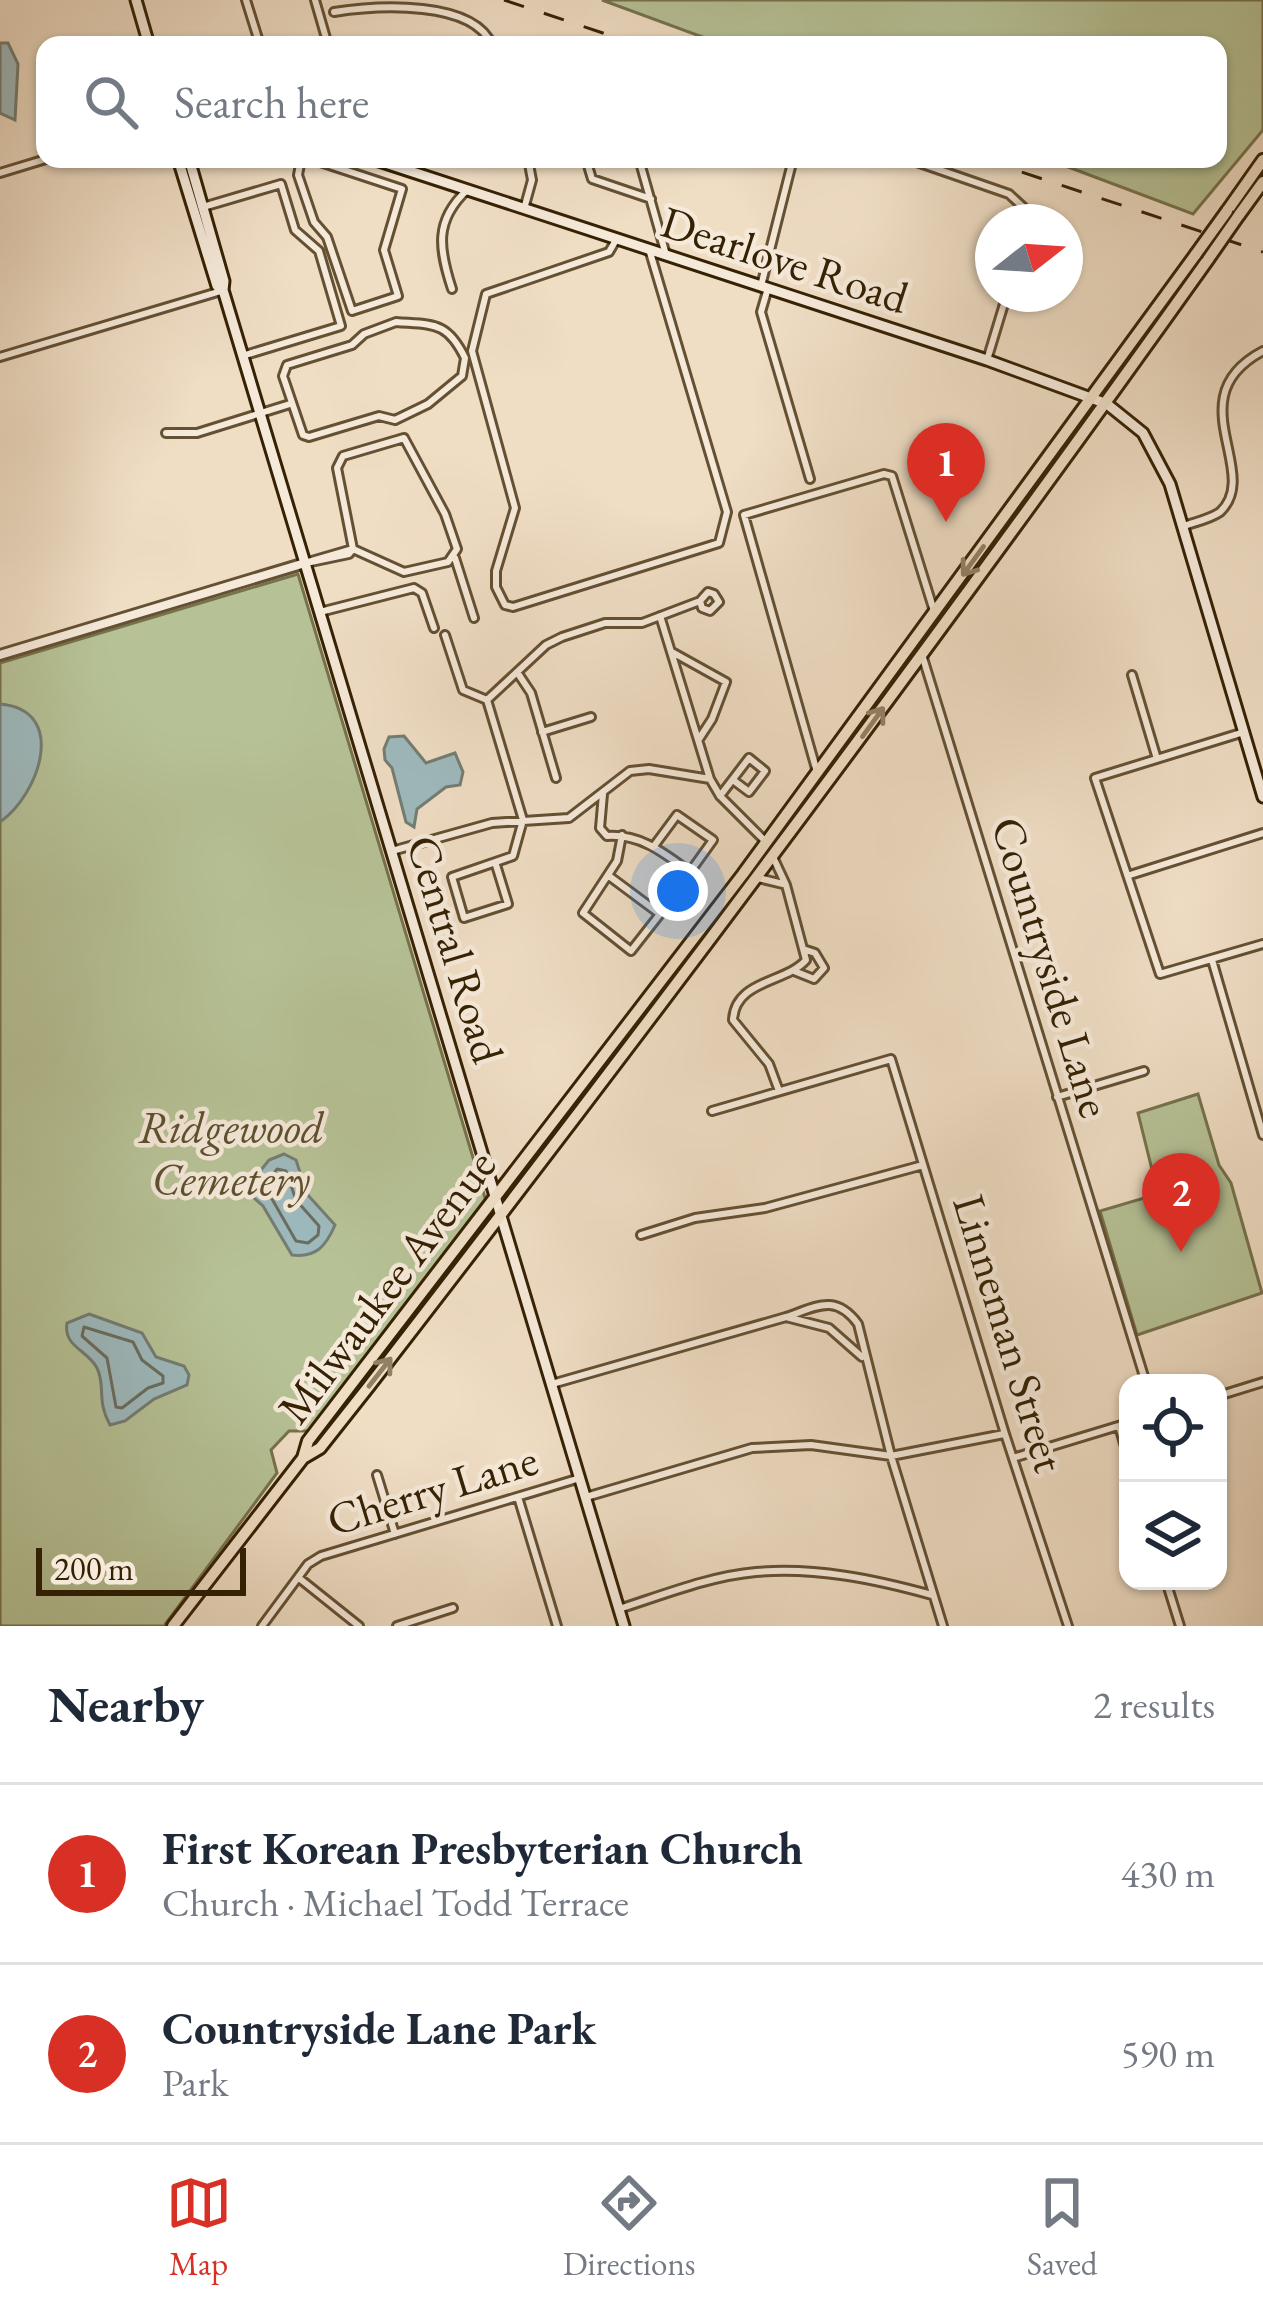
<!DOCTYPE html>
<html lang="en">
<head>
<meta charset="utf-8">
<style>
	body { margin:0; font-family:"EB Garamond",serif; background:#f2f2f3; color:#1f2937 }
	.controls { position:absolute; right:36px; bottom:36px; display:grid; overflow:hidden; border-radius:24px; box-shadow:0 3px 9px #0004 }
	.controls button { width:108px; height:108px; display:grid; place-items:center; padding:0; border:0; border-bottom:3px solid #e0e1e3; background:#fff; color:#1f2937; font:60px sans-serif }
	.compass { position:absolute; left:975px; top:204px; width:108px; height:108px; border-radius:50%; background:#fff; box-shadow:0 3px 9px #0004; rotate:73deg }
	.scale { position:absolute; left:36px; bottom:30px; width:210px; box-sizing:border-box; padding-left:12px; border:6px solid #352103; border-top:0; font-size:33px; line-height:42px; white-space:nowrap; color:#352103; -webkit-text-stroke:9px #f5e9d9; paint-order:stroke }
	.you { position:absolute; left:678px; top:891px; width:42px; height:42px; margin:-30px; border:9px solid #fff; border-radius:50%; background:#1a73e8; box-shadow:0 0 0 18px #1a73e833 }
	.badge { display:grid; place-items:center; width:78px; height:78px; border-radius:50%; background:#d93025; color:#fff; font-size:39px; font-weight:700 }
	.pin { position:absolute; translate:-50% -99px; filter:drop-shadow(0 3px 6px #0008) }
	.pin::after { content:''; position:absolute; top:63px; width:42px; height:36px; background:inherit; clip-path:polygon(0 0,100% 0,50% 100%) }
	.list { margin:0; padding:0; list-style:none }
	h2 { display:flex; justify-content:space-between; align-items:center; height:156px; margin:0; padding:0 48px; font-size:51px }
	h2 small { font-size:39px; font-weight:400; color:#747a83 }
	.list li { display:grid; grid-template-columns:78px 1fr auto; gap:36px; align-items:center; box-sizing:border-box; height:180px; padding:0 48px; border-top:3px solid #e0e1e3 }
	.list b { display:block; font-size:45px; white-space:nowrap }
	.list p { margin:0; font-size:39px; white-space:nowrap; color:#747a83 }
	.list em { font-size:39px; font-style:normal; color:#747a83 }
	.icon { flex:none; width:66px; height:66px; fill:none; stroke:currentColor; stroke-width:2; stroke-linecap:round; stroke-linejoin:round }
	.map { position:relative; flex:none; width:1263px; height:1626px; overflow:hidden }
	.search { position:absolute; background:#fff; box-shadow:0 3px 9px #0004; left:36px; right:36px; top:36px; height:132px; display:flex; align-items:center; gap:30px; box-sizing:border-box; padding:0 42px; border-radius:24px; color:#747a83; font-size:45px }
	.sheet { height:516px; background:#fff }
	nav { display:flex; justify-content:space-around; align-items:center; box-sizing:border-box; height:168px; border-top:3px solid #e0e1e3; background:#fff; font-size:33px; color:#747a83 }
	nav a { display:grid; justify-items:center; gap:6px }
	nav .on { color:#d93025 }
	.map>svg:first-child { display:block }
	.green { fill:#b6c296; stroke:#76724c; stroke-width:3 }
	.water { fill:#9ebabe; stroke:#747d73; stroke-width:3 }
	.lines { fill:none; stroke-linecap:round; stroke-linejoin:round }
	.shore { stroke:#6a6e60; stroke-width:3 }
	.minor-casing { stroke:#645033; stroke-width:12 }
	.tertiary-casing { stroke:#645033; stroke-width:14 }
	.secondary-casing { stroke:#352103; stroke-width:15 }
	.primary-casing { stroke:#352103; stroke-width:16 }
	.minor { stroke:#f5e9d9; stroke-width:6 }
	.tertiary { stroke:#f5e9d9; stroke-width:8 }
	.secondary { stroke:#f5e9d9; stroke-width:9 }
	.primary { stroke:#efddc4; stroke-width:10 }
	.rail { stroke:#352103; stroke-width:3; stroke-dasharray:21 21; stroke-linecap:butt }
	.primary-bridge-casing { stroke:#352103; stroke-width:16; stroke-linecap:butt }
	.primary-bridge { stroke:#efddc4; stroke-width:10 }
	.oneway { stroke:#927f64 }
	.labels { text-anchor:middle; stroke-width:9; stroke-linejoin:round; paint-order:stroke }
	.street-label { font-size:45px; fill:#352103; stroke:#f5e9d9 }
	.park-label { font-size:45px; font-style:italic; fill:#5c512f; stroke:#f5e9d9 }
</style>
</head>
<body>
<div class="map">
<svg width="1263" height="1626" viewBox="0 0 1263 1626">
	<rect width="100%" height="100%" fill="#efddc4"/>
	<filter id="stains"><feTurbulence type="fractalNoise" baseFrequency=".00167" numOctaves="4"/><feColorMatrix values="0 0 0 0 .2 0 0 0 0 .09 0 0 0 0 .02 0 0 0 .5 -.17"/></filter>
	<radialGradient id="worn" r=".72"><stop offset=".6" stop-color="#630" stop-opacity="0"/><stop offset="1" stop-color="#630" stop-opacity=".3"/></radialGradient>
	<path class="green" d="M602,0H1263V130L1193,214L1047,159H1218V45H724Z
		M298,574L486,1201L309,1431H289L271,1450L277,1473L164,1626H0V663Z
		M1198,1094L1219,1165L1231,1183L1262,1293L1137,1335L1100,1211L1158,1194L1138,1113Z"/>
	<path class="water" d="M0,43H8L18,64L15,120L0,113Z
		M0,704C69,710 39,795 0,822Z
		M404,736L426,763L455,753L463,772L460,785L446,787L417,809L414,827L406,822L392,768L385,760L384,749L389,737Z
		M284,1154L296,1160L307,1194L335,1225C326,1246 316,1258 292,1255L263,1206L245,1190L269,1160Z
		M89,1314L142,1333L156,1357L184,1366L189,1375L187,1385L154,1399L125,1421L110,1425C96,1400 106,1386 97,1368C88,1350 63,1347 67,1323Z"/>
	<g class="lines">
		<path class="shore" d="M277,1169L286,1171L296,1200L319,1226L318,1235L308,1243L296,1241L272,1199L262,1190Z
			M84,1327L133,1342L142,1360L163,1376V1383L148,1388L122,1408L116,1407L107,1358L82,1336Z"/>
		<g class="minor-casing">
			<path id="minor" d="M246,0L260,45
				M315,0L328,45
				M334,12C379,5 473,0 492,45
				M301,159L298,175L314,222L327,237L352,311L398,296L384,250L402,189L311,159
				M586,159L592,179L651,199
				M639,159L666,255
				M908,159L1009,194L1023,207L1027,222
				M0,173L46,159
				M203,207L281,184L295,230L319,251L341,326L242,356
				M524,209L532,180L528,159
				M616,240L609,252L486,294L472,351L515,508L496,571V587L505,605L513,607L719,543L727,512L649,249
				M761,286L793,159
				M768,288L761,312L810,479
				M452,289C439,249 434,221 467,190
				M396,322C433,325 447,321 465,358L462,376L428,404L395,420L379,416L309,437L303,435L283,376L287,365L352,345L364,334Z
				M0,357L221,291
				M987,360L1007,294
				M166,433H197L290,404
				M404,438L445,514L457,549L448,562L404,572L353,549L337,468L343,456Z
				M1184,526C1195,522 1210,519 1220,512C1263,472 1176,397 1263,351
				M455,558L474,618
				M305,563L353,549
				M306,563L349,554L353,549
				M320,612L414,588L422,593L434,628
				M660,616L710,779L720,796L765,841
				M445,635L463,690L487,700L546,645L562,637L605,623H642L700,601L708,592L714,594L719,602L710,611L702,608L700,601
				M672,652L726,682L712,719L699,739
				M923,658L1146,1383
				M519,675L531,693L556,778
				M1132,675L1157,759
				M487,700L523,820L513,856L452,877L464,918L508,904L496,865
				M542,732L591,717
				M1244,732L1095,778L1160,974L1263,944
				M817,772L744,515L884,474L892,476L934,611
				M603,794L600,828L607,836C641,834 664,853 690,872L713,840L677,815L654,846
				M720,796L749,758L765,771L749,792L733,780
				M392,851L492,823L569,818L630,771L649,769L710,779
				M773,857L786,885L806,960C786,983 735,980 733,1020L769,1064L779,1091
				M1130,875L1263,833
				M609,876L660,914L631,951L583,913L617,861L622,835
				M758,878L783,884
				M1212,960L1263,1135
				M794,971L814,979L824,968L815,953L806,950
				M1057,1097L1144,1071
				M712,1111L891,1059L1005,1434L1068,1626
				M641,1235L695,1218L765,1208L923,1165
				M786,1317C816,1307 835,1293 858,1324L891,1456L943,1626
				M552,1384L786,1317L829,1328L862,1357
				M1218,1396L1263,1382
				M1119,1426L1128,1457
				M1013,1458L1128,1423
				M377,1475L395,1534
				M518,1497L557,1626
				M586,1497L752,1448L811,1445L891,1456L1004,1434
				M299,1578L359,1626
				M1166,1581L1180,1626
				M619,1609C663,1595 710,1576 756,1572C816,1567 874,1579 932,1595
				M262,1626L308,1564L321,1556L580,1478
				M397,1626L453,1608"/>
		</g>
		<g class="tertiary-casing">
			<path id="tertiary" d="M0,655L305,563"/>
		</g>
		<g class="secondary-casing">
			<path id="secondary" d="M136,0L149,45
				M178,159L217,286L223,290
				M189,159L224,281L223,290L624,1626
				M373,159L987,360L1107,404L1143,433L1170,484L1263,797"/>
		</g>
		<g class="primary-casing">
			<path id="primary" d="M1227,211L1263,160
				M1239,215L1263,182
				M303,1458L308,1441L743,874L1196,254
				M173,1626L303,1458L320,1448L369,1386C656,1015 937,640 1209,258"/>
		</g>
		<use href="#minor" class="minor"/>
		<use href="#tertiary" class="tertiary"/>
		<use href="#secondary" class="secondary"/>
		<use href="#primary" class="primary"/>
		<path class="rail" d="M504,0L639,45
			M982,159L1263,252"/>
		<g class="primary-bridge-casing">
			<path id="primary-bridge" d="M1196,254L1227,211
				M1209,258L1239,215"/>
		</g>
		<use href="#primary-bridge" class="primary-bridge"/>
	</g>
	<defs><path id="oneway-shaft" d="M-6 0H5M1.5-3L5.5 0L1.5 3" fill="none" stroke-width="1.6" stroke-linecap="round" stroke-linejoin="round" transform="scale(3)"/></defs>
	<g class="oneway">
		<use href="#oneway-shaft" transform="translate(973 561) rotate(126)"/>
		<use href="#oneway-shaft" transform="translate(873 722) rotate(-54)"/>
		<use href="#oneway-shaft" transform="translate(380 1372) rotate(-52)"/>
	</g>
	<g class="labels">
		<g class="street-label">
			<text transform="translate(785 259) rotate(18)" y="16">Dearlove Road</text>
			<text transform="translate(456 949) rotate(73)" y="16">Central Road</text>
			<text transform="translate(1052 967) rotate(73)" y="16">Countryside Lane</text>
			<text transform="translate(386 1286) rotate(-53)" y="16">Milwaukee Avenue</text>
			<text transform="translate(1010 1333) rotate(73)" y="16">Linneman Street</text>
			<text transform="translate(432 1489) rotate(-17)" y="16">Cherry Lane</text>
		</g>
		<g class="park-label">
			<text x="231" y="1143">Ridgewood<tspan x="231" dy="52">Cemetery</tspan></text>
		</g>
	</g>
	<rect width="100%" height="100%" filter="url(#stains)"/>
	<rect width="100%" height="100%" fill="url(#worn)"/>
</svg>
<div class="controls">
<button><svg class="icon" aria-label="locate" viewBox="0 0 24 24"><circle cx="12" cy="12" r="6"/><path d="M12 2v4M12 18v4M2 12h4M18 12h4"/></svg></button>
<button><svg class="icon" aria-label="layers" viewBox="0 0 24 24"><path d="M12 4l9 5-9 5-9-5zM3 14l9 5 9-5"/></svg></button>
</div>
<svg class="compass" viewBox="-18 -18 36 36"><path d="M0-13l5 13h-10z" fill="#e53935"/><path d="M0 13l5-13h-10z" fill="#747a83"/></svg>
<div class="scale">200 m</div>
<div class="you"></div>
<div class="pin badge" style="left:946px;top:522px">1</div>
<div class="pin badge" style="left:1181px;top:1252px">2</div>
<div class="search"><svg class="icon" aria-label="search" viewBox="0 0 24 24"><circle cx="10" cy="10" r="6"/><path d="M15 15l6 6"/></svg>Search here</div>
</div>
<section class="sheet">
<h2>Nearby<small>2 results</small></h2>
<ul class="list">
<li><span class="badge">1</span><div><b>First Korean Presbyterian Church</b><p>Church · Michael Todd Terrace</p></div><em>430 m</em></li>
<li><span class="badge">2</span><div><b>Countryside Lane Park</b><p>Park</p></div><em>590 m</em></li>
</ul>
</section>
<nav>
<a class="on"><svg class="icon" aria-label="map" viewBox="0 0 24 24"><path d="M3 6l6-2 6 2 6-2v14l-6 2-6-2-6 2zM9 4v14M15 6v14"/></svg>Map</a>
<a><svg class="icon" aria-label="directions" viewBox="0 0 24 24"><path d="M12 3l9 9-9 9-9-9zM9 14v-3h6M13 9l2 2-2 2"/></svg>Directions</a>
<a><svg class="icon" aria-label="saved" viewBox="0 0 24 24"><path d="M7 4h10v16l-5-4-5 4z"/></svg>Saved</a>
</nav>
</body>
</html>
